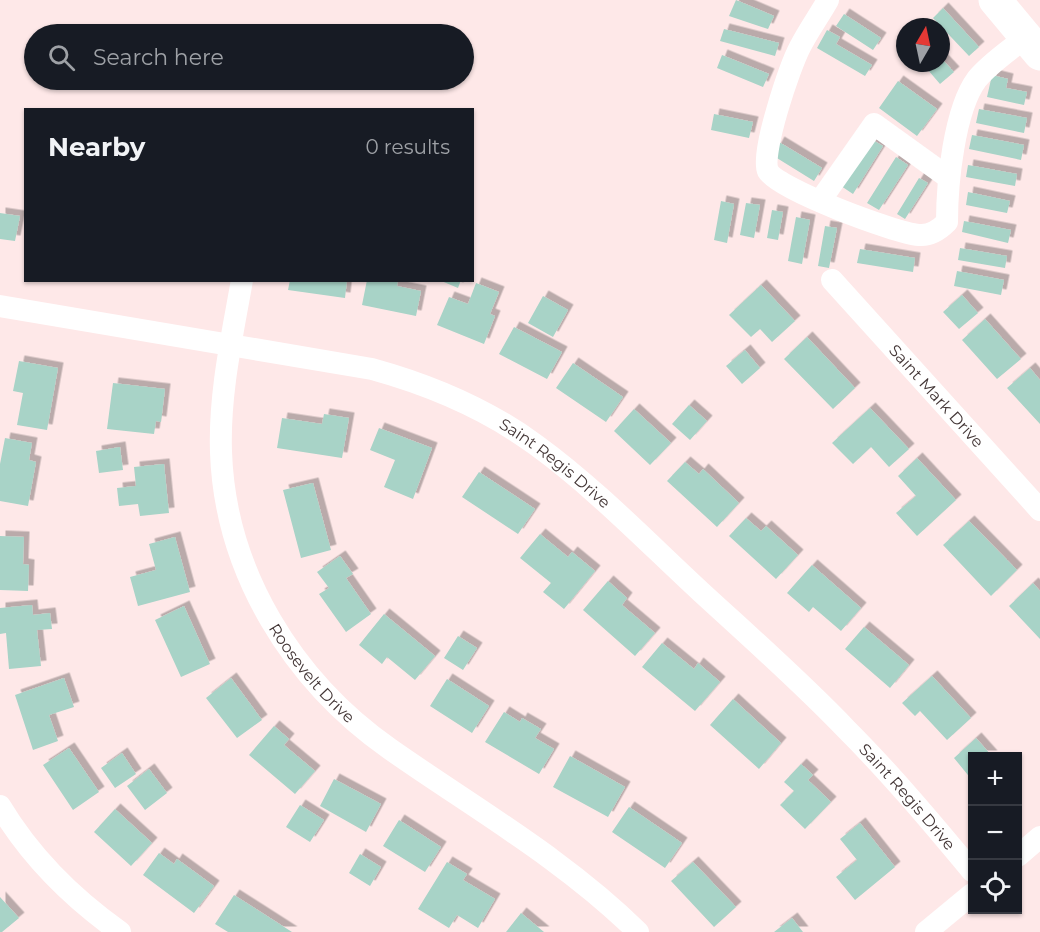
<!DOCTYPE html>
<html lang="en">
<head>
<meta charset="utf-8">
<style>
	body { margin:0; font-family:Montserrat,sans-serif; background:#242831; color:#f1f3f6 }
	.controls { position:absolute; right:18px; bottom:18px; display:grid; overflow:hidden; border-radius:0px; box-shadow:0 2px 4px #0004 }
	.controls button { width:54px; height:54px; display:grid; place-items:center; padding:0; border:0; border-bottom:2px solid #363941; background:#171b24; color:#f1f3f6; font:30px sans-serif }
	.compass { position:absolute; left:896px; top:18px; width:54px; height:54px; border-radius:50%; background:#171b24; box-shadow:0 2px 4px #0004; rotate:9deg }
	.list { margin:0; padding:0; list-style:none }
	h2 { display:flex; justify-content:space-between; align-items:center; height:78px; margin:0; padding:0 24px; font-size:26px }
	h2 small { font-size:20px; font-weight:400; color:#9ea1a6 }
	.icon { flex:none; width:33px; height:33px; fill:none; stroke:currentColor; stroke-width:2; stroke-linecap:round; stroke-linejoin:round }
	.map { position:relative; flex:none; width:1040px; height:932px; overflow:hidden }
	.search { position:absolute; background:#171b24; box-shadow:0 2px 4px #0004; left:24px; top:24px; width:450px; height:66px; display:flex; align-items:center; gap:15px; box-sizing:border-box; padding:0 21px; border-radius:33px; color:#9ea1a6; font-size:22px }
	.panel { position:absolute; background:#171b24; box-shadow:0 2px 4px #0004; left:24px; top:108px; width:450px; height:174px; border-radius:0px }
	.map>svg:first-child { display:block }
	.building { fill:#a8d3c7; filter:url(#shadow) }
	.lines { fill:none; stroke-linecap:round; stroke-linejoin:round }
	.street { stroke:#fff; stroke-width:22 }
	.primary { stroke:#fff; stroke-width:33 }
	.labels { text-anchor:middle; stroke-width:4.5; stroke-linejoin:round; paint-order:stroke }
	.street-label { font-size:16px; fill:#433636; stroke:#fff }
</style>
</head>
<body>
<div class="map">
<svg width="1040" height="932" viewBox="0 0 1040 932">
	<defs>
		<filter id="shadow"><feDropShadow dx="5.5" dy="-5.5" stdDeviation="0" flood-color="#0004"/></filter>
	</defs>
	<rect width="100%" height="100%" fill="#fee8e8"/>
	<path class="building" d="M736,0L774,16L768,29L729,16Z
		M943,8L979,47L969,56L933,18Z
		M844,14L881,38L873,50L836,26Z
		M724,29L779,43L775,56L720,41Z
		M827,30L840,37L836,44L872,65L865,76L817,48Z
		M722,55L769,74L763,87L717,68Z
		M941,58L954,72L940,84L922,63H941Z
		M992,75L1008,79L1006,88L1027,92L1024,105L987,97Z
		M898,81L937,109L917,136L879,108Z
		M979,109L1027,118L1024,133L976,123Z
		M714,114L753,122L749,138L711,130Z
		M972,135L1024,145L1021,160L969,149Z
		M871,139L883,146L853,194L841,186Z
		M779,142L822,168L814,181L772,155Z
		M896,157L908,165L879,210L867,203Z
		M968,165L1017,174L1015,186L966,177Z
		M919,178L928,183L905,219L897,214Z
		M968,192L1010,201L1007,213L966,205Z
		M721,201L734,204L727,243L714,240Z
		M746,203L760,205L754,238L740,235Z
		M772,210L783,212L778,240L767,238Z
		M0,213L20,216L15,241L0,239Z
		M796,217L810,220L802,264L788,261Z
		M964,221L1011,230L1008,243L962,232Z
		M825,226L837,228L829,268L818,266Z
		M960,248L1007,256L1005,268L958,260Z
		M860,249L915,258L913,272L857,263Z
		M957,271L1004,280L1001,295L954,286Z
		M290,280H347L345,298L288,290Z
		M367,280H398L397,286L421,291L416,316L362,305Z
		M439,280H461L458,288Z
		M476,283L499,292L490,314L495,316L484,344L437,325L449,297L468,304Z
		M761,285L795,321L772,342L760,329L751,337L729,315Z
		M962,295L978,313L959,329L943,312Z
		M543,296L568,310L553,337L528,323Z
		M985,319L1021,359L997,379L962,340Z
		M514,327L562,352L547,379L499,354Z
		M807,337L855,388L833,409L784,359Z
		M745,350L760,368L742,384L726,366Z
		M19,361L58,368L47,430L17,425L23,393L13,391Z
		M573,363L623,397L606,422L556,388Z
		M1030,368L1040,380V424L1007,388Z
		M113,383L165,389L161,422L156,421L154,434L107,429Z
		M689,405L707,421L690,440L672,424Z
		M870,408L909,449L889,467L871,447L853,464L832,443Z
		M634,409L671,443L650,465L614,431Z
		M324,414L349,418L342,458L277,448L282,418L322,424Z
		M379,428L432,448L413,499L384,487L395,460L370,450Z
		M5,438L32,443L29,460L36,462L28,506L0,501V464Z
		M120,447L123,470L99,473L96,451Z
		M917,458L956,500L917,536L896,513L916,496L898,476Z
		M685,462L699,474L703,469L739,503L717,527L667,481Z
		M164,464L169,513L140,516L138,504L119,506L117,488L136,486L134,467Z
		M479,472L535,509L518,534L462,497Z
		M313,483L331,550L301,558L283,490Z
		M746,518L761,531L766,526L798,555L776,579L729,536Z
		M969,521L1017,570L991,596L943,545Z
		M540,534L568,557L572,552L595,571L564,609L543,592L551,583L520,558Z
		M0,536L24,537L23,564L29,565L28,591L0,590Z
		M175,537L190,592L138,606L130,577L156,570L149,544Z
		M340,556L353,574L346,578L371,614L346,632L319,594L329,588L317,572Z
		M812,565L861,608L841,631L813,607L809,612L787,593Z
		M608,581L627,598L622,605L655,633L635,656L583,610Z
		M1033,583L1040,591V639L1009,606Z
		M32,605L33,615L50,613L52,629L37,630L41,666L9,669L6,633L0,634V608Z
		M184,606L210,664L181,677L155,620Z
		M384,614L435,656L415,680L387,657L382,664L359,645Z
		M864,627L909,665L890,688L845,649Z
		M458,636L477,648L463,670L444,658Z
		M662,643L694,669L698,663L720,682L695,711L642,667Z
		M932,676L971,718L947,740L920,711L915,716L902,703Z
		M64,678L74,707L49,715L58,741L33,750L15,695Z
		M231,678L262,720L237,738L206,698Z
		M447,679L489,706L472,733L430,706Z
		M733,699L781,743L759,769L710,725Z
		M504,712L520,722L522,718L541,729L535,738L554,749L539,774L485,742Z
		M274,726L289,739L284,745L315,771L295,794L249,755Z
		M976,738L992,756H972V780L954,758Z
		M69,748L99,792L73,810L43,765Z
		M122,753L136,774L115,788L101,768Z
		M570,756L625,787L608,817L553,787Z
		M801,764L813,775L808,780L831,802L805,829L780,805L794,791L784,782Z
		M149,769L167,793L145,810L127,786Z
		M334,779L381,804L366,832L320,806Z
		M300,805L324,820L310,842L286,827Z
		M629,807L682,843L665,868L612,832Z
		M115,809L152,843L131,866L94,832Z
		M399,820L441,847L425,872L383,846Z
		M860,823L895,867L855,900L836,877L857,860L840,839Z
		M159,853L174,864L177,859L214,886L194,913L143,875Z
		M360,854L381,867L370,886L349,873Z
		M447,862L467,874L463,880L495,899L478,928L457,915L449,928L418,909Z
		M693,862L736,907L714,927L671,881Z
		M234,895L292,932H228L215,924Z
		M0,897L19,918L2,932H0Z
		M521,913L544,932H506Z
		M792,918L803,932H774Z"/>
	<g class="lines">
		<g class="street">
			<path d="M828,0C819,16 808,31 800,47C790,66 760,154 768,171C777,189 895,233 919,235C930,236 939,230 947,222C947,184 954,110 977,79C990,63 1010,50 1026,37"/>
			<path d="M820,201L874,124L949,178"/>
			<path id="s1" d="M242,280C232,337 219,394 221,452C225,572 293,681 390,749C474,808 564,859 638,932"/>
			<path id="s2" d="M832,280L1040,510"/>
			<path id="s3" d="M0,306L372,369C430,385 487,409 536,445C595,488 647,542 701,592C750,637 800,681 846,729C891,774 932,823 972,871"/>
			<path d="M0,806C30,856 72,898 120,932"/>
			<path d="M1018,856L1040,837"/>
			<path d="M926,932L972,894"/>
		</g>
		<path class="primary" d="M995,0L1040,54"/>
	</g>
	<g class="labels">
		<g class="street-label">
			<text dy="6" stroke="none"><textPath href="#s2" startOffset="156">Saint Mark Drive</textPath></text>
			<text dy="6" stroke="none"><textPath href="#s3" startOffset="585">Saint Regis Drive</textPath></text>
			<text dy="6" stroke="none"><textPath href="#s1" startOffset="418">Roosevelt Drive</textPath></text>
			<text dy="6" stroke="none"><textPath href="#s3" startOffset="1071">Saint Regis Drive</textPath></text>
		</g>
	</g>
</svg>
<div class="controls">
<button>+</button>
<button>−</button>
<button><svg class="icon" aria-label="locate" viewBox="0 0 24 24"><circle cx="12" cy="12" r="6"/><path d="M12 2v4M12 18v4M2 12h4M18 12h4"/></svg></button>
</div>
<svg class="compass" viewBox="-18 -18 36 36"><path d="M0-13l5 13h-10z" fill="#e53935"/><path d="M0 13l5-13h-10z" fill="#9ea1a6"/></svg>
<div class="search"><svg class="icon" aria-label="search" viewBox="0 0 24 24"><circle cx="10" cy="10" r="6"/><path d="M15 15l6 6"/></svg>Search here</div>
<section class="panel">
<h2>Nearby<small>0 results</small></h2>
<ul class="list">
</ul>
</section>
</div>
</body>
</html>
